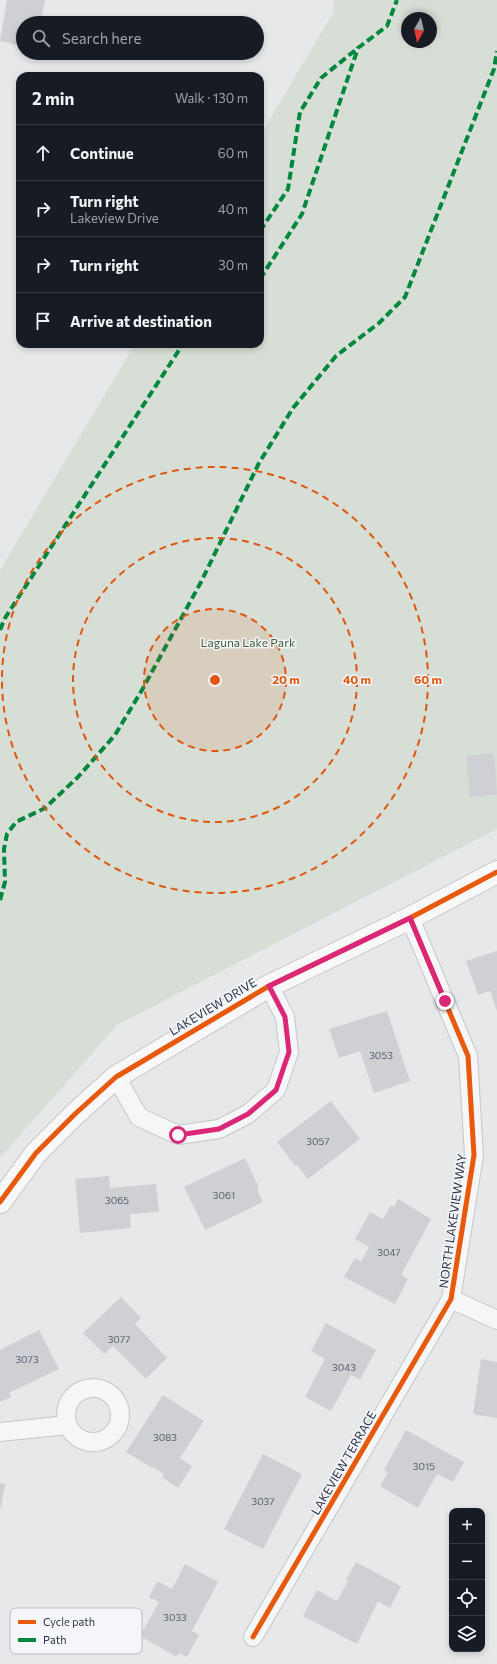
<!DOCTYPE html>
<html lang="en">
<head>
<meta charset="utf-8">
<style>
	body { margin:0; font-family:Commissioner,sans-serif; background:#242831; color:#f1f3f6 }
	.controls { position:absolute; right:12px; bottom:12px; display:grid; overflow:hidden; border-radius:8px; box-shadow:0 2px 6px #0003 }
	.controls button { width:36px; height:36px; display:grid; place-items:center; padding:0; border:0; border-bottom:1px solid #363941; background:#171b24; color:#f1f3f6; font:20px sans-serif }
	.compass { position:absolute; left:401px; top:12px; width:36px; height:36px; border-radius:50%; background:#171b24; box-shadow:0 2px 6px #0003; rotate:188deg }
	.stop { position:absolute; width:12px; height:12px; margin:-9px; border:3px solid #db2777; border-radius:50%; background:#fff }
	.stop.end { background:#db2777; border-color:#fff; box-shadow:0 1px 4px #0008 }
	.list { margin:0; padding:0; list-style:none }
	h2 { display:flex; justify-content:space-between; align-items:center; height:52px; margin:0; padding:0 16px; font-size:17px }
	h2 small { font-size:13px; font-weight:400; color:#9ea1a6 }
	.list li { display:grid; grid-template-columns:26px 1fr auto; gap:12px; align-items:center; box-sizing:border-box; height:56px; padding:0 16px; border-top:1px solid #363941 }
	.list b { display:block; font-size:15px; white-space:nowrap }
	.list p { margin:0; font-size:13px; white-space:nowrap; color:#9ea1a6 }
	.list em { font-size:13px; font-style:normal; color:#9ea1a6 }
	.icon { flex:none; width:22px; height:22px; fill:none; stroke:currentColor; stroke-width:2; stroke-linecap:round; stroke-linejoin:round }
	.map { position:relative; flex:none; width:497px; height:1664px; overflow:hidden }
	.search { position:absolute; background:#171b24; box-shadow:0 2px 6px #0003; left:16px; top:16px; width:248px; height:44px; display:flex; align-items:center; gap:10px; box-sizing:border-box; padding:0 14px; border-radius:22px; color:#9ea1a6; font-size:15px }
	.panel { position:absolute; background:#171b24; box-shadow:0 2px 6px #0003; left:16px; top:72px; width:248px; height:276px; border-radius:12px }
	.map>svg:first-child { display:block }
	.park { fill:#d6ded6; fill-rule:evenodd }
	.building { fill:#ced0d3 }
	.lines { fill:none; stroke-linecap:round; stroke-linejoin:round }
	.street-casing { stroke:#c4c6c8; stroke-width:20 }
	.secondary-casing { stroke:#c4c6c8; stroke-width:24 }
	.street { stroke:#f5f6f7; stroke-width:18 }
	.secondary { stroke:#f8f8f8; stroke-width:22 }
	.quiet { stroke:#00873e; stroke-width:4; stroke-dasharray:8 4; stroke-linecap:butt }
	.cycleway-casing { stroke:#f4f6f9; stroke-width:8 }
	.cycleway { stroke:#e8590c; stroke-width:5 }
	.route { stroke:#db2777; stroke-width:5 }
	.ring { fill:none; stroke:#df570f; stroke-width:2; stroke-dasharray:7 5 }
	.labels { text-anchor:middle; stroke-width:3; stroke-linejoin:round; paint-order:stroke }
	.number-label { font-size:10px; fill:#545c69 }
	.park-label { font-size:12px; fill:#3f6138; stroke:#f4f6f9 }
	.street-label { font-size:12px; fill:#2b3445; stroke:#f4f6f9 }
	.key { fill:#f4f6f9; stroke:#b8bcc3; stroke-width:1 }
	.key-label { font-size:11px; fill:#2b3445 }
	.centre { fill:#df570f; stroke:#f4f6f9; stroke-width:2 }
	.ring-label { font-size:12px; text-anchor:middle; font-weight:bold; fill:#df570f; stroke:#f4f6f9; stroke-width:3; stroke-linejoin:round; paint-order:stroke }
</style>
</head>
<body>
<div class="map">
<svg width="497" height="1664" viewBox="0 0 497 1664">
	<rect width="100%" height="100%" fill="#e6e8ea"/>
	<path class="park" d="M334,0H497V829L117,1025L0,1158V570L135,344H260V136L333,13ZM407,18H431V42H407Z"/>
	<path class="building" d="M7,0H45L41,21L45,23H23V46L0,41Z
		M494,753L497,794L470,797L466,756Z
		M497,951V1011L490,991L478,995L466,961Z
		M387,1011L410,1081L374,1093L360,1051L339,1058L329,1029Z
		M331,1101L360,1139L308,1179L297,1165L295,1166L277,1142Z
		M245,1158L259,1188L257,1189L263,1202L205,1230L184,1187Z
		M109,1176L110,1188L156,1184L159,1212L130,1214L131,1228L80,1233L75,1179Z
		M398,1199L431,1219L401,1275L408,1279L395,1304L344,1277L355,1258L361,1262L369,1247L355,1239L370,1212L383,1219L391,1205L394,1207Z
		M121,1297L141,1318L135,1324L167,1358L146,1379L113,1346L104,1354L83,1333Z
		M326,1323L376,1350L360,1380L351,1375L331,1411L305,1397L325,1359L311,1351Z
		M39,1330L59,1369L9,1393L11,1397L0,1402V1350Z
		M481,1359L497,1362V1418L473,1414Z
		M163,1395L204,1421L180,1458L192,1466L178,1488L162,1477L164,1474L153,1467L152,1468L126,1452Z
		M406,1430L464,1462L453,1482L437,1474L418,1508L380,1486L388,1472L384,1470Z
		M263,1454L302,1474L263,1549L224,1529Z
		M0,1483L5,1484L1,1507H0Z
		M356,1562L401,1586L390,1608L378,1601L357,1644L303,1616L317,1590L337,1601L348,1581L346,1580Z
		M185,1564L218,1582L192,1631L199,1635L187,1657L179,1653L177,1657L140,1636L159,1602L149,1597L157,1581L172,1589Z"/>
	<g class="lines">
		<g class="street-casing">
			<path id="street" d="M116,1077L139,1117L178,1135L219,1129L248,1114L276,1090L289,1052L285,1017L269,986
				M451,1299L497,1320
				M66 1415a27 27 0 1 1 54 0a27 27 0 1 1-54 0Z
				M0,1432L68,1425
				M253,1637L451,1299L474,1155L468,1056L410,918"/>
		</g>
		<g class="secondary-casing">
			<path id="secondary" d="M0,1202L36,1153L75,1114L116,1077L269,986L410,918L497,872"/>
		</g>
		<use href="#street" class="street"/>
		<use href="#secondary" class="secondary"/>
		<path class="quiet" d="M260,231L288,189L300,112L321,78L358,48
			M260,279L302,214L358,48L387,26L397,0
			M0,630L5,618L183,344
			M0,900L5,882L4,849L7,834L16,822L45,808L78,777L115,735L142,690L201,582L259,463L293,408L336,356L379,323L405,297L494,69L497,51"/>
		<g class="cycleway-casing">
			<path id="cycleway" d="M0,1202L36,1153L75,1114L116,1077L269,986L410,918L497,872
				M253,1637L451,1299L474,1155L468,1056L410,918"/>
		</g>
		<use href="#cycleway" class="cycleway"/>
	</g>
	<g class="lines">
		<path class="route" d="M178,1135L219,1129L248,1114L276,1090L289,1052L285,1017L269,986L410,918L445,1001"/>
	</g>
	<circle cx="215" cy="680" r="71" fill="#df570f" fill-opacity=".12"/>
	<g class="ring">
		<circle cx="215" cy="680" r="71"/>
		<circle cx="215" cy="680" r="142"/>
		<circle cx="215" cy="680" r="213"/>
	</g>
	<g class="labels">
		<g class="number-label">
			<text x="381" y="1059">3053</text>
			<text x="318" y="1145">3057</text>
			<text x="224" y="1199">3061</text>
			<text x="117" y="1204">3065</text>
			<text x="389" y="1256">3047</text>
			<text x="119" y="1343">3077</text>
			<text x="27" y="1363">3073</text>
			<text x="344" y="1371">3043</text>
			<text x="165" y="1441">3083</text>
			<text x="424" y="1470">3015</text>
			<text x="263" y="1505">3037</text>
			<text x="175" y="1621">3033</text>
		</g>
		<g class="park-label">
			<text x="248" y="647">Laguna Lake Park</text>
		</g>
		<g class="street-label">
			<text transform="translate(213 1007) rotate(-31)" y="4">LAKEVIEW DRIVE</text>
			<text transform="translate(453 1221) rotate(-82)" y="4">NORTH LAKEVIEW WAY</text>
			<text transform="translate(344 1463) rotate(-60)" y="4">LAKEVIEW TERRACE</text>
		</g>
	</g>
	<rect x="10" y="1608" width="132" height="46" rx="6" class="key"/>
	<rect x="18" y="1620" width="18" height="4" fill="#e8590c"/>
	<rect x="18" y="1638" width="18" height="4" fill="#00873e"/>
	<g class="key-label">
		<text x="43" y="1626">Cycle path</text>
		<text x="43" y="1644">Path</text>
	</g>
	<circle cx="215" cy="680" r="6" class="centre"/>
	<g class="ring-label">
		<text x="286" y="684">20 m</text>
		<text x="357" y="684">40 m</text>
		<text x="428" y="684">60 m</text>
	</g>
</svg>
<div class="controls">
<button>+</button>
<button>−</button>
<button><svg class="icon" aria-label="locate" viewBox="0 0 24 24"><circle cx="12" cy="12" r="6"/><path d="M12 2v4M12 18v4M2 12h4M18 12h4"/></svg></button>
<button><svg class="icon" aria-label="layers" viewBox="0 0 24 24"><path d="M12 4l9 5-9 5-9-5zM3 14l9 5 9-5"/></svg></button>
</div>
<svg class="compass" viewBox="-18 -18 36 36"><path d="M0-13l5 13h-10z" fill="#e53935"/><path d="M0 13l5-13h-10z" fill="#9ea1a6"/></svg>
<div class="stop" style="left:178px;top:1135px"></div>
<div class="stop end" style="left:445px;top:1001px"></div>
<div class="search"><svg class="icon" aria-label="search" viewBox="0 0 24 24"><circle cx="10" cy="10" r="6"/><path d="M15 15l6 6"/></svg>Search here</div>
<section class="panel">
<h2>2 min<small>Walk · 130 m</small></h2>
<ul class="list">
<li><svg class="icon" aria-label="ahead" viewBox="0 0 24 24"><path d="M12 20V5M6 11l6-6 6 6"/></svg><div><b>Continue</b></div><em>60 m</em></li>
<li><svg class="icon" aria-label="right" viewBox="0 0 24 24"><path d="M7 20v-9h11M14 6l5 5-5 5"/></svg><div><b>Turn right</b><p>Lakeview Drive</p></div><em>40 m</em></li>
<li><svg class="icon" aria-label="right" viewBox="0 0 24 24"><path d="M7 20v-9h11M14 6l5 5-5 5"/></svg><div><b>Turn right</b></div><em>30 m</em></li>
<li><svg class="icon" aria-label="arrive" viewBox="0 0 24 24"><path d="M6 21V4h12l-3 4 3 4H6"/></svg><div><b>Arrive at destination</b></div></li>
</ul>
</section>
</div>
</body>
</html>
